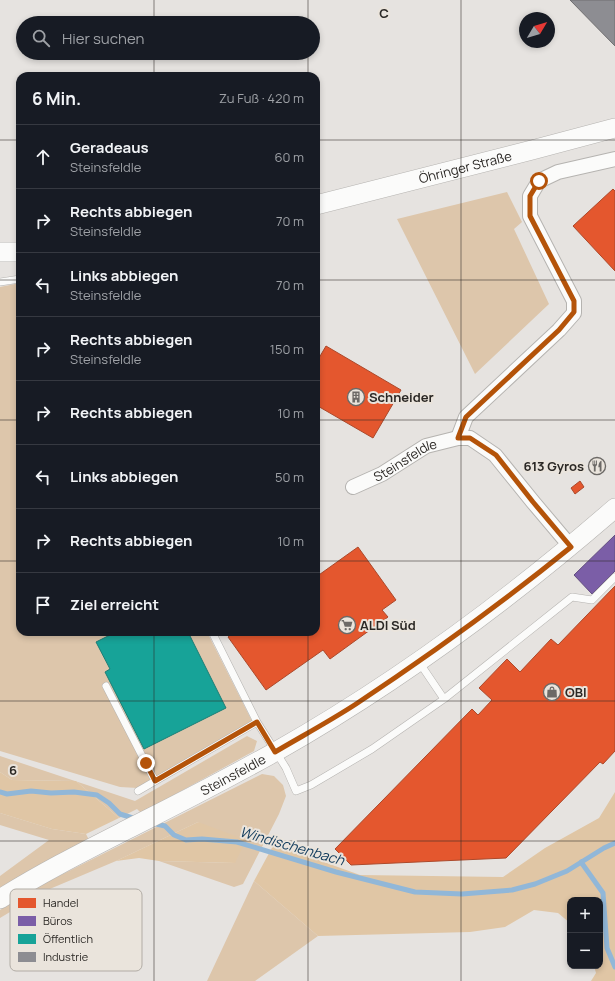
<!DOCTYPE html>
<html lang="de">
<head>
<meta charset="utf-8">
<style>
	body { margin:0; font-family:Manrope,sans-serif; background:#20242c; color:#f1f3f6 }
	.controls { position:absolute; right:12px; bottom:12px; display:grid; overflow:hidden; border-radius:8px; box-shadow:0 2px 6px #0003 }
	.controls button { width:36px; height:36px; display:grid; place-items:center; padding:0; border:0; border-bottom:1px solid #363941; background:#171b24; color:#f1f3f6; font:20px sans-serif }
	.compass { position:absolute; left:519px; top:12px; width:36px; height:36px; border-radius:50%; background:#171b24; box-shadow:0 2px 6px #0003; rotate:52deg }
	.stop { position:absolute; width:12px; height:12px; margin:-9px; border:3px solid #b45309; border-radius:50%; background:#fff }
	.stop.end { background:#b45309; border-color:#fff; box-shadow:0 1px 4px #0008 }
	.list { margin:0; padding:0; list-style:none }
	h2 { display:flex; justify-content:space-between; align-items:center; height:52px; margin:0; padding:0 16px; font-size:17px }
	h2 small { font-size:13px; font-weight:400; color:#9ea1a6 }
	.list li { display:grid; grid-template-columns:26px 1fr auto; gap:12px; align-items:center; box-sizing:border-box; height:64px; padding:0 16px; border-top:1px solid #363941 }
	.list b { display:block; font-size:15px; white-space:nowrap }
	.list p { margin:0; font-size:13px; white-space:nowrap; color:#9ea1a6 }
	.list em { font-size:13px; font-style:normal; color:#9ea1a6 }
	.icon { flex:none; width:22px; height:22px; fill:none; stroke:currentColor; stroke-width:2; stroke-linecap:round; stroke-linejoin:round }
	.map { position:relative; flex:none; width:615px; height:981px; overflow:hidden }
	.search { position:absolute; background:#171b24; box-shadow:0 2px 6px #0003; left:16px; top:16px; width:304px; height:44px; display:flex; align-items:center; gap:10px; box-sizing:border-box; padding:0 14px; border-radius:22px; color:#9ea1a6; font-size:15px }
	.panel { position:absolute; background:#171b24; box-shadow:0 2px 6px #0003; left:16px; top:72px; width:304px; height:564px; border-radius:12px }
	.map>svg:first-child { display:block }
	.green { fill:#ddc6ab }
	.forest { fill:#e0c6a5 }
	.shops { fill:#e4572e; stroke:#ac492b }
	.offices { fill:#7b5ea7; stroke:#634e80 }
	.public { fill:#17a398; stroke:#1d7e76 }
	.industry { fill:#8d8d92; stroke:#706f71 }
	.lines { fill:none; stroke-linecap:round; stroke-linejoin:round }
	.stream { stroke:#91b7d8; stroke-width:5 }
	.lane-casing { stroke:#b5b3b0; stroke-width:8 }
	.street-casing { stroke:#b5b3b0; stroke-width:16 }
	.secondary-casing { stroke:#b5b3b0; stroke-width:20 }
	.lane { stroke:#fbfbfa; stroke-width:7 }
	.street { stroke:#fbfbfa; stroke-width:14 }
	.secondary { stroke:#fbfbfa; stroke-width:19 }
	.route { stroke:#b45309; stroke-width:5 }
	.grid { fill:none; stroke:#2b2825; stroke-width:1; stroke-opacity:0.55 }
	.labels { text-anchor:middle; stroke-width:4; stroke-linejoin:round; paint-order:stroke }
	.street-label { font-size:13px; fill:#2b2825; stroke:#eae4dc }
	.poi-label { font-size:13px; font-weight:bold; fill:#2b2825; stroke:#eae4dc; text-anchor:start }
	.water-label { font-size:14px; font-style:italic; fill:#113b5c; stroke:#eae4dc }
	.key { fill:#eae4dc; stroke:#b1aca5; stroke-width:1 }
	.key-label { font-size:11px; fill:#2b2825 }
	.grid-label { font-size:13px; text-anchor:middle; font-weight:bold; fill:#2b2825; stroke:#eae4dc; stroke-width:4; stroke-linejoin:round; paint-order:stroke }
</style>
</head>
<body>
<div class="map">
<svg width="615" height="981" viewBox="0 0 615 981">
	<rect width="100%" height="100%" fill="#e6e3e0"/>
	<path class="green" d="M507,192L522,222L514,229L549,304L475,374L397,219Z
		M20,283V632H207L252,721L138,788L120,787L0,751V287Z
		M247,736L257,741L254,751L141,813L137,809L119,818L76,781L12,780L0,772V756L135,801Z
		M262,774L274,776L283,785L286,796L279,814L243,884L234,887L159,861L235,863L198,822L116,861L45,891L0,918V910L43,884Z
		M0,813L52,829L86,834L89,840L33,868L0,889V876L49,840L0,825Z
		M254,881L318,936L255,981H207Z"/>
	<path class="forest" d="M0,772L12,780L76,781L119,818L86,834L52,829L0,813Z
		M615,792V981H591L596,973L594,966H600V900H570V923L558,913L534,910L505,927L470,932L318,936L254,881L274,844L360,875L503,877L545,848L599,818Z
		M198,822L246,840L235,863L159,861L139,858L116,861Z"/>
	<path class="shops" d="M613,189L615,191V271L573,226Z
		M326,346L401,390L373,438L316,405V363Z
		M580,481L584,487L575,494L571,488Z
		M358,547L396,600L382,610L388,617L330,659L323,650L266,690L228,637L234,632H316V577Z
		M615,586V751L603,764L600,762L506,858L351,865L335,849L472,709L478,715L492,700L479,688L507,659L520,672L551,639L558,645Z"/>
	<path class="offices" d="M615,535V571L592,594L574,575Z"/>
	<path class="public" d="M116,632H184V633L188,632L226,708L144,749L105,672L110,669L96,642Z"/>
	<path class="industry" d="M570,0H615V46Z"/>
	<g class="lines">
		<path class="stream" d="M0,792L7,794L31,791L51,793L74,792L97,795L109,803L120,814L136,819
			M152,823L165,826L174,835L186,840L202,839L237,842L336,872L415,892L462,894L512,890L535,884L567,871L604,848L615,843
			M581,862L603,893L607,948L615,967"/>
		<g class="lane-casing">
			<path id="lane" d="M0,282L20,279
				M212,632L257,722L286,768L296,791L311,785L372,749L444,699L572,597L592,600L615,577
				M419,662L444,699
				M106,686L155,781
				M138,791L257,722"/>
		</g>
		<g class="street-casing">
			<g id="street">
				<path d="M458,438L466,417L559,330L574,313V301L530,216V196L539,181L558,172L615,159"/>
				<path id="s1" d="M353,487L382,474L426,446L458,438H470L495,455L533,502L571,547"/>
			</g>
		</g>
		<g class="secondary-casing">
			<g id="secondary">
				<path id="s2" d="M316,205L532,150L615,128"/>
				<path d="M0,252H20"/>
				<path id="s3" d="M0,899C43,872 87,850 132,827C180,803 228,778 275,752C397,683 509,600 615,508"/>
			</g>
		</g>
		<use href="#lane" class="lane"/>
		<use href="#street" class="street"/>
		<use href="#secondary" class="secondary"/>
	</g>
	<g class="lines">
		<path class="route" d="M146,763L155,781L257,722L275,752C302,736 330,721 356,704C430,655 502,603 571,547L533,502L496,455L470,438H458L466,417L559,330L574,312V301L530,216V196L539,181"/>
	</g>
	<path class="grid" d="M154,0V23M308,0V23M461,0V981M154,53V76M308,53V76M0,140H20M316,140H615M0,280H20M316,280H615M0,420H20M316,420H615M0,561H20M316,561H615M154,632V981M308,632V981M0,701H615M0,841H615"/>
	<defs>
		<g id="building-ring" transform="scale(0.9)"><circle r="9.5" fill="#eae4dc" stroke="#6c6966" stroke-width="1.5"/><path d="M-4-6H4V6H1V3H-1V6H-4ZM-2.5-4.3h1.7v1.8h-1.7ZM.8-4.3h1.7v1.8H.8ZM-2.5-1h1.7V.8h-1.7ZM.8-1h1.7V.8H.8Z" fill="#6c6966"/></g>
		<g id="restaurant-ring" transform="scale(0.9)"><circle r="9.5" fill="#eae4dc" stroke="#6c6966" stroke-width="1.5"/><path d="M-5-6h1v4h1v-4h1v4h1v-4h1v5L-1.5 .5V6h-2V.5L-5-1ZM5-6V6H3V1.5H1.5Q1.5-4 5-6Z" fill="#6c6966"/></g>
		<g id="supermarket-ring" transform="scale(0.9)"><circle r="9.5" fill="#eae4dc" stroke="#6c6966" stroke-width="1.5"/><path d="M-6-5.5h2.5l.6 2H6L4.5 2H-2.5L-4.4-4H-6ZM-1.5 3.2a1.3 1.3 0 1 0 .1 0ZM3 3.2a1.3 1.3 0 1 0 .1 0Z" fill="#6c6966"/></g>
		<g id="shop-ring" transform="scale(0.9)"><circle r="9.5" fill="#eae4dc" stroke="#6c6966" stroke-width="1.5"/><path d="M-5-2.5h2.3a2.7 3.5 0 0 1 5.4 0H5L5.5 6h-11ZM-1.5-2.5h3a1.5 2.3 0 0 0-3 0Z" fill="#6c6966"/></g>
	</defs>
	<g fill-rule="evenodd">
		<use href="#building-ring" x="356" y="397"/>
		<use href="#restaurant-ring" x="597" y="466"/>
		<use href="#supermarket-ring" x="347" y="625"/>
		<use href="#shop-ring" x="552" y="692"/>
	</g>
	<g class="labels">
		<g class="street-label">
			<text dy="5" stroke="none"><textPath href="#s2" startOffset="154">Öhringer Straße</textPath></text>
			<text dy="5" stroke="none"><textPath href="#s1" startOffset="59">Steinsfeldle</textPath></text>
			<text dy="5" stroke="none"><textPath href="#s3" startOffset="264">Steinsfeldle</textPath></text>
		</g>
		<g class="poi-label">
			<text x="369" y="402">Schneider</text>
			<text x="584" y="471" text-anchor="end">613 Gyros</text>
			<text x="360" y="630">ALDI Süd</text>
			<text x="565" y="697">OBI</text>
		</g>
		<g class="water-label">
			<text transform="translate(292 846) rotate(16)" y="5">Windischenbach</text>
		</g>
	</g>
	<rect x="10" y="889" width="132" height="82" rx="6" class="key"/>
	<rect x="18" y="898" width="18" height="10" fill="#e4572e"/>
	<rect x="18" y="916" width="18" height="10" fill="#7b5ea7"/>
	<rect x="18" y="934" width="18" height="10" fill="#17a398"/>
	<rect x="18" y="952" width="18" height="10" fill="#8d8d92"/>
	<g class="key-label">
		<text x="43" y="907">Handel</text>
		<text x="43" y="925">Büros</text>
		<text x="43" y="943">Öffentlich</text>
		<text x="43" y="961">Industrie</text>
	</g>
	<g class="grid-label">
		<text x="384" y="18">C</text>
		<text x="13" y="775">6</text>
	</g>
</svg>
<div class="controls">
<button>+</button>
<button>−</button>
</div>
<svg class="compass" viewBox="-18 -18 36 36"><path d="M0-13l5 13h-10z" fill="#e53935"/><path d="M0 13l5-13h-10z" fill="#9ea1a6"/></svg>
<div class="stop" style="left:539px;top:181px"></div>
<div class="stop end" style="left:146px;top:763px"></div>
<div class="search"><svg class="icon" aria-label="search" viewBox="0 0 24 24"><circle cx="10" cy="10" r="6"/><path d="M15 15l6 6"/></svg>Hier suchen</div>
<section class="panel">
<h2>6 Min.<small>Zu Fuß · 420 m</small></h2>
<ul class="list">
<li><svg class="icon" aria-label="ahead" viewBox="0 0 24 24"><path d="M12 20V5M6 11l6-6 6 6"/></svg><div><b>Geradeaus</b><p>Steinsfeldle</p></div><em>60 m</em></li>
<li><svg class="icon" aria-label="right" viewBox="0 0 24 24"><path d="M7 20v-9h11M14 6l5 5-5 5"/></svg><div><b>Rechts abbiegen</b><p>Steinsfeldle</p></div><em>70 m</em></li>
<li><svg class="icon" aria-label="left" viewBox="0 0 24 24"><path d="M17 20v-9H6M10 6l-5 5 5 5"/></svg><div><b>Links abbiegen</b><p>Steinsfeldle</p></div><em>70 m</em></li>
<li><svg class="icon" aria-label="right" viewBox="0 0 24 24"><path d="M7 20v-9h11M14 6l5 5-5 5"/></svg><div><b>Rechts abbiegen</b><p>Steinsfeldle</p></div><em>150 m</em></li>
<li><svg class="icon" aria-label="right" viewBox="0 0 24 24"><path d="M7 20v-9h11M14 6l5 5-5 5"/></svg><div><b>Rechts abbiegen</b></div><em>10 m</em></li>
<li><svg class="icon" aria-label="left" viewBox="0 0 24 24"><path d="M17 20v-9H6M10 6l-5 5 5 5"/></svg><div><b>Links abbiegen</b></div><em>50 m</em></li>
<li><svg class="icon" aria-label="right" viewBox="0 0 24 24"><path d="M7 20v-9h11M14 6l5 5-5 5"/></svg><div><b>Rechts abbiegen</b></div><em>10 m</em></li>
<li><svg class="icon" aria-label="arrive" viewBox="0 0 24 24"><path d="M6 21V4h12l-3 4 3 4H6"/></svg><div><b>Ziel erreicht</b></div></li>
</ul>
</section>
</div>
</body>
</html>
